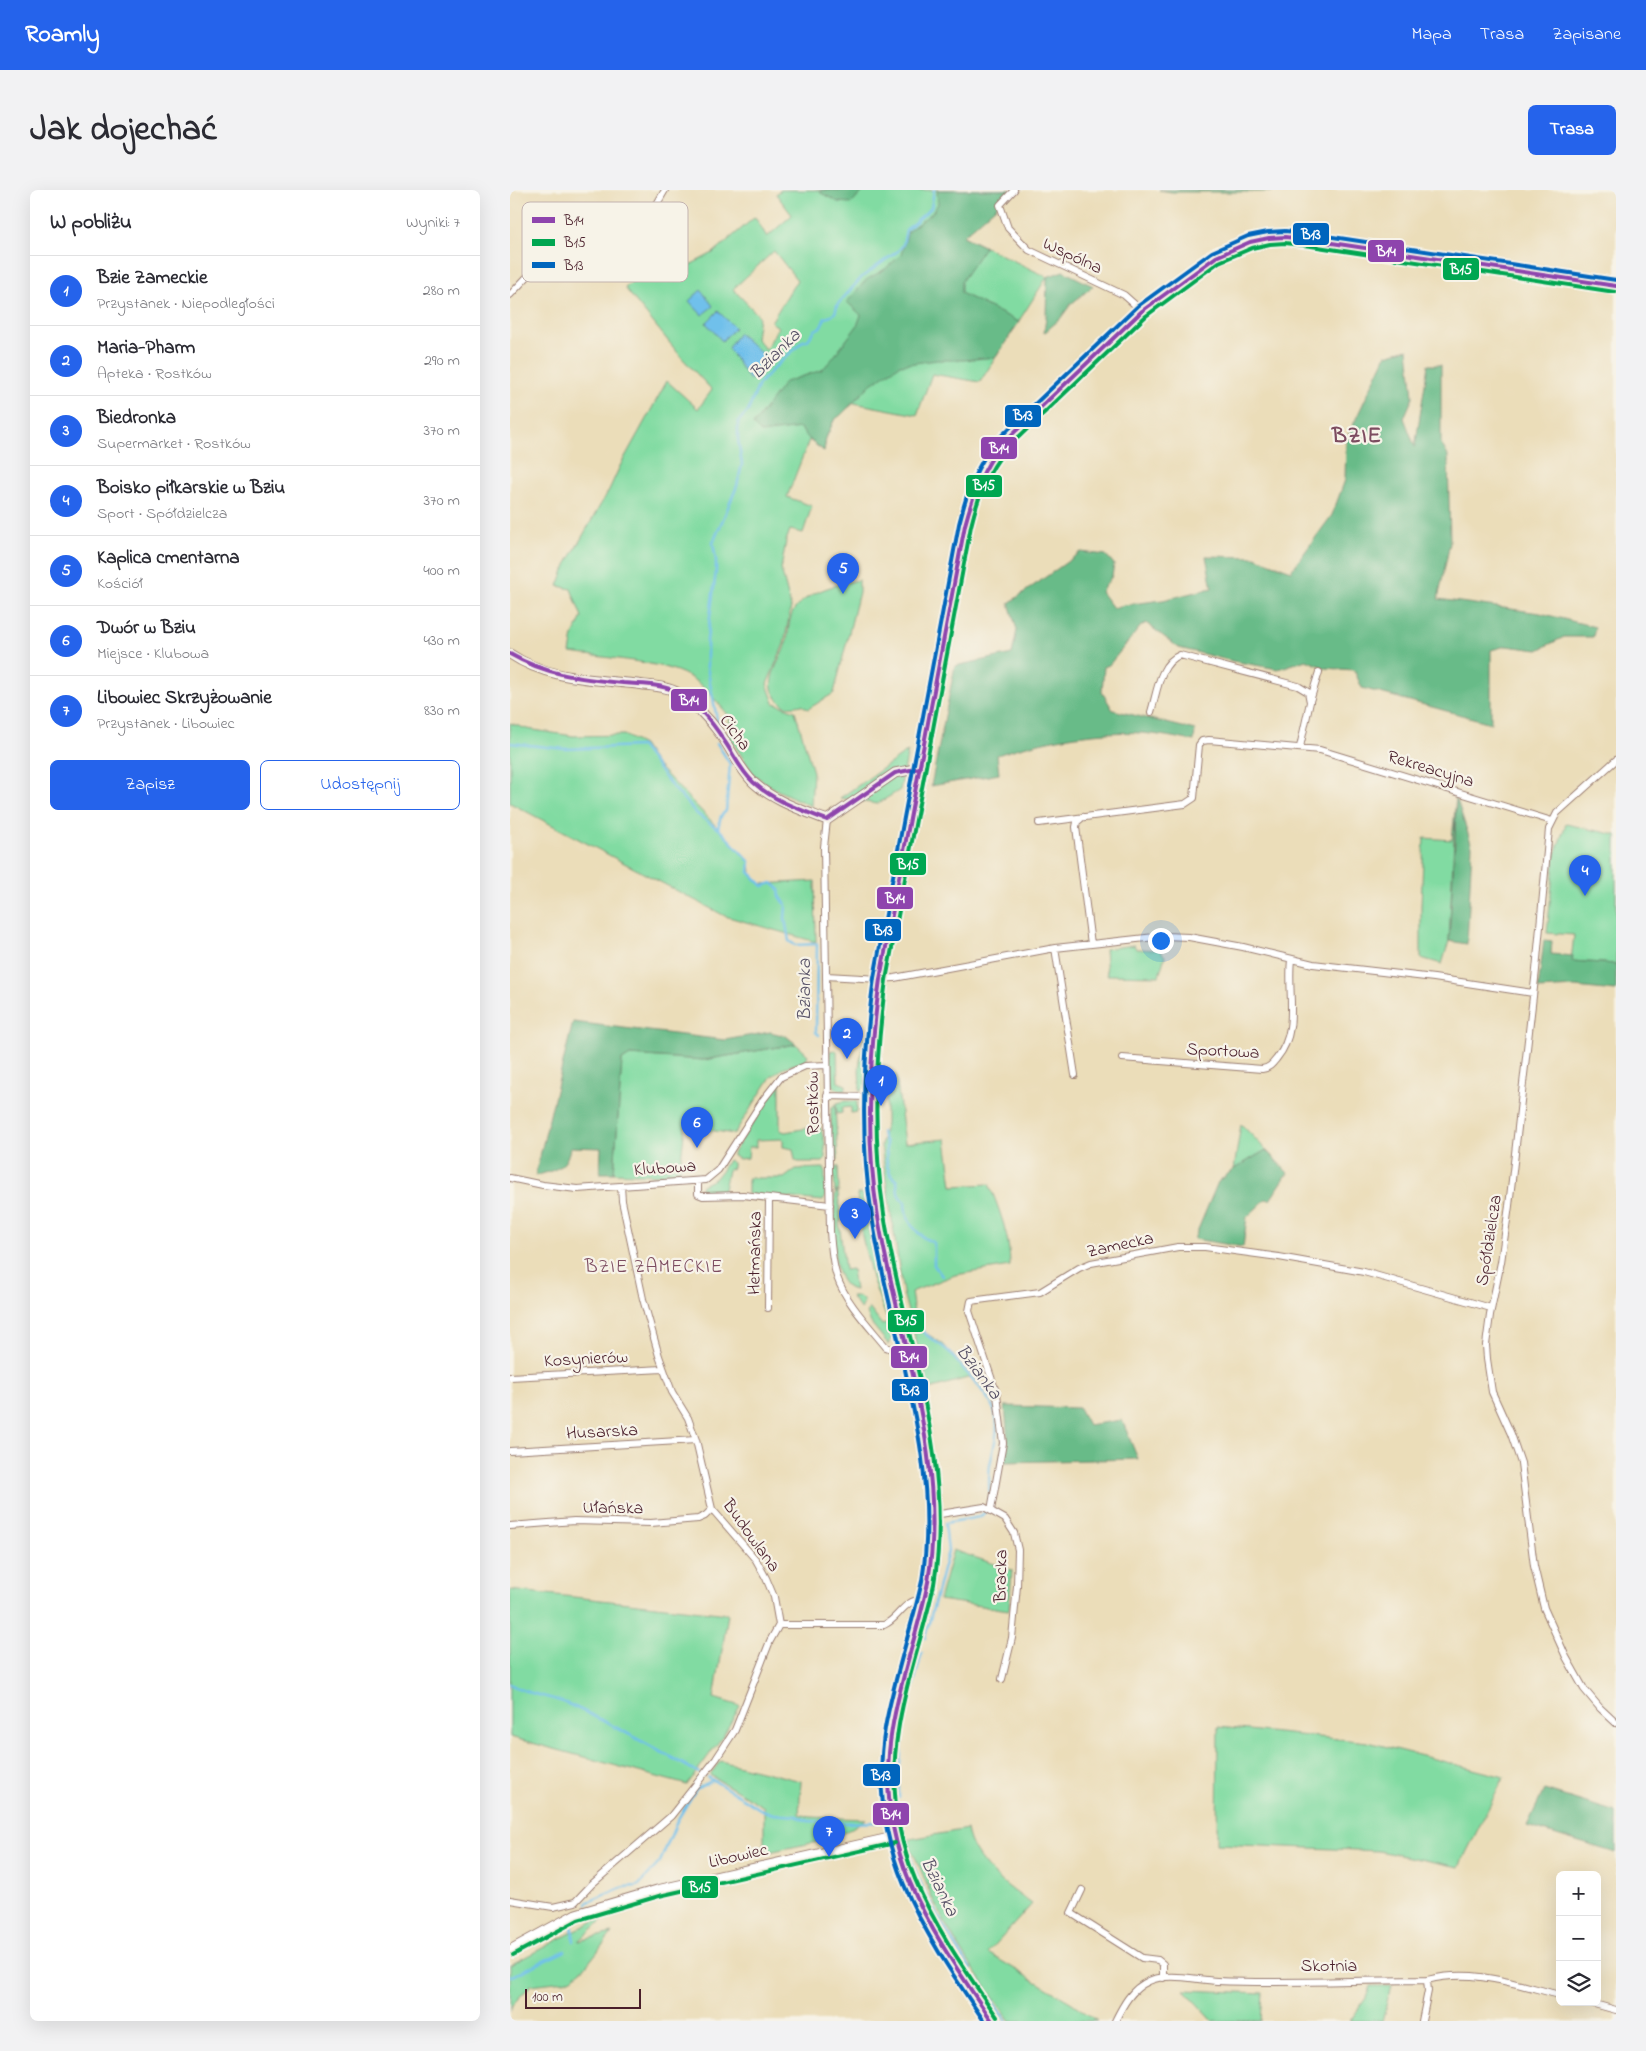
<!DOCTYPE html>
<html lang="pl">
<head>
<meta charset="utf-8">
<style>
	body { margin:0; font-family:"Indie Flower",sans-serif; background:#f2f2f3; color:#2b2b33 }
	.controls { position:absolute; right:15px; bottom:15px; display:grid; overflow:hidden; border-radius:8px; box-shadow:0 5px 20px #0002 }
	.controls button { width:45px; height:45px; display:grid; place-items:center; padding:0; border:0; border-bottom:1px solid #e1e1e2; background:#fff; color:#2b2b33; font:25px sans-serif }
	.scale { position:absolute; left:15px; bottom:12px; width:116px; box-sizing:border-box; padding-left:5px; border:2px solid #4a1f2b; border-top:0; font-size:14px; line-height:18px; white-space:nowrap; color:#4a1f2b; -webkit-text-stroke:4px #f7f3e8; paint-order:stroke }
	.you { position:absolute; left:650px; top:750px; width:18px; height:18px; margin:-12px; border:4px solid #fff; border-radius:50%; background:#1a73e8; box-shadow:0 0 0 8px #1a73e833 }
	.badge { display:grid; place-items:center; width:32px; height:32px; border-radius:50%; background:#2563eb; color:#fff; font-size:16px; font-weight:700 }
	.pin { position:absolute; translate:-50% -41px; filter:drop-shadow(0 1px 2px #0008) }
	.pin::after { content:''; position:absolute; top:26px; width:18px; height:15px; background:inherit; clip-path:polygon(0 0,100% 0,50% 100%) }
	.list { margin:0; padding:0; list-style:none }
	h2 { display:flex; justify-content:space-between; align-items:center; height:65px; margin:0; padding:0 20px; font-size:21px }
	h2 small { font-size:16px; font-weight:400; color:#7c7c81 }
	.list li { display:grid; grid-template-columns:32px 1fr auto; gap:15px; align-items:center; box-sizing:border-box; height:70px; padding:0 20px; border-top:1px solid #e1e1e2 }
	.list b { display:block; font-size:19px; white-space:nowrap }
	.list p { margin:0; font-size:16px; white-space:nowrap; color:#7c7c81 }
	.list em { font-size:16px; font-style:normal; color:#7c7c81 }
	.actions { display:flex; gap:10px; padding:15px 20px }
	.actions a { flex:1; padding:11px 0; border:1px solid #2563eb; border-radius:8px; text-align:center; font-size:18px; color:#2563eb }
	.actions .main { background:#2563eb; color:#fff }
	.icon { flex:none; width:28px; height:28px; fill:none; stroke:currentColor; stroke-width:2; stroke-linecap:round; stroke-linejoin:round }
	.map { position:relative; flex:none; width:1106px; height:1831px; overflow:hidden; border-radius:8px }
	header { display:flex; align-items:center; gap:30px; box-sizing:border-box; height:70px; padding:0 25px; background:#2563eb; color:#fff }
	header strong { font-size:24px }
	nav { display:flex; gap:28px; margin-inline-start:auto; font-size:18px }
	.intro { display:flex; align-items:center; justify-content:space-between; box-sizing:border-box; height:120px; padding:0 30px }
	h1 { margin:0; font-size:35px }
	.button { padding:12px 22px; border-radius:8px; background:#2563eb; color:#fff; font-size:18px; font-weight:700 }
	main { display:flex; gap:30px; padding:0 30px }
	aside { flex:1; background:#fff; border-radius:8px; box-shadow:0 5px 20px #0002 }
	.map>svg:first-child { display:block }
	.green { fill:#81dba2; stroke:#667d66; fill-rule:evenodd }
	.forest { fill:#68bb88; stroke:#596d5a }
	.water { fill:#70c0eb; stroke:#5d708b }
	.lines { fill:none; stroke-linecap:round; stroke-linejoin:round }
	.stream { stroke:#70c0eb; stroke-width:2.5 }
	.minor-casing { stroke:#9a7e72; stroke-width:8 }
	.tertiary-casing { stroke:#9a7e72; stroke-width:11 }
	.minor { stroke:#fff; stroke-width:6 }
	.tertiary { stroke:#fff; stroke-width:9 }
	.bus-1-casing { stroke:#f7f3e8; stroke-width:8 }
	.bus-2-casing { stroke:#f7f3e8; stroke-width:8 }
	.bus-3-casing { stroke:#f7f3e8; stroke-width:8 }
	.bus-1 { stroke:#8e44ad; stroke-width:4 }
	.bus-2 { stroke:#00a651; stroke-width:4 }
	.bus-3 { stroke:#0065bd; stroke-width:4 }
	.labels { text-anchor:middle; stroke-width:4.5; stroke-linejoin:round; paint-order:stroke }
	.street-label { font-size:18px; fill:#4a1f2b; stroke:#f7f3e8 }
	.water-label { font-size:19px; font-style:italic; fill:#554f65; stroke:#f7f3e8 }
	.neighbourhood-label { font-size:19px; letter-spacing:1px; fill:#7d4c60; stroke:#f7f3e8 }
	.district-label { font-size:22px; font-weight:bold; letter-spacing:1px; fill:#7d4c60; stroke:#f7f3e8 }
	.key { fill:#f7f3e8; stroke:#c3b3af; stroke-width:1 }
	.key-label { font-size:14px; fill:#4a1f2b }
	.line-badge { stroke:#f7f3e8; stroke-width:2 }
	.badge-label { font-size:14px; text-anchor:middle; font-weight:bold; fill:#fff }
</style>
</head>
<body>
<header>
<strong>Roamly</strong>
<nav><a>Mapa</a><a>Trasa</a><a>Zapisane</a></nav>
</header>
<div class="intro"><h1>Jak dojechać</h1><a class="button">Trasa</a></div>
<main>
<aside>
<h2>W pobliżu<small>Wyniki: 7</small></h2>
<ul class="list">
<li><span class="badge">1</span><div><b>Bzie Zameckie</b><p>Przystanek · Niepodległości</p></div><em>280 m</em></li>
<li><span class="badge">2</span><div><b>Maria-Pharm</b><p>Apteka · Rostków</p></div><em>290 m</em></li>
<li><span class="badge">3</span><div><b>Biedronka</b><p>Supermarket · Rostków</p></div><em>370 m</em></li>
<li><span class="badge">4</span><div><b>Boisko piłkarskie w Bziu</b><p>Sport · Spółdzielcza</p></div><em>370 m</em></li>
<li><span class="badge">5</span><div><b>Kaplica cmentarna</b><p>Kościół</p></div><em>400 m</em></li>
<li><span class="badge">6</span><div><b>Dwór w Bziu</b><p>Miejsce · Klubowa</p></div><em>430 m</em></li>
<li><span class="badge">7</span><div><b>Libowiec Skrzyżowanie</b><p>Przystanek · Libowiec</p></div><em>830 m</em></li>
</ul>
<div class="actions"><a class="main">Zapisz</a><a>Udostępnij</a></div>
</aside>
<div class="map">
<svg width="1106" height="1831" viewBox="0 0 1106 1831">
	<rect width="100%" height="100%" fill="#f7f3e8"/>
	<filter id="ink" filterUnits="userSpaceOnUse"><feTurbulence type="fractalNoise" baseFrequency=".02" numOctaves="2"/><feDisplacementMap in="SourceGraphic" scale="10" xChannelSelector="R" yChannelSelector="G"/><feConvolveMatrix kernelMatrix="1 2 1 2 8 2 1 2 1" color-interpolation-filters="sRGB"/></filter>
	<filter id="wash" filterUnits="userSpaceOnUse"><feTurbulence type="fractalNoise" baseFrequency=".0096" numOctaves="4" result="noise"/><feDisplacementMap in="SourceGraphic" scale="20" xChannelSelector="R" yChannelSelector="G"/><feGaussianBlur stdDeviation="1.12" result="paint"/><feColorMatrix in="noise" values="0 0 0 0 0 0 0 0 0 0 0 0 0 0 0 0 0 1.4 0 .05"/><feComposite in="paint" operator="in"/></filter>
	<g filter="url(#wash)">
		<rect width="100%" height="100%" fill="#ebddb9"/>
		<path class="green" d="M271,0H500L453,46L537,87L470,192L422,184L407,225L344,213L324,230L316,248L314,261L299,250L277,307L302,316L293,343L280,340L276,351L271,379L281,417L274,454L257,494L264,513L285,521L303,582L301,616L267,600L244,585L218,545L220,527C207,512 195,496 178,486C155,472 89,467 60,463L63,445L72,427L61,399L48,396L56,375L99,300L110,276L157,191L188,219L202,200L172,168L115,98L135,81L108,44L124,37L139,27L174,78L203,63L245,27L257,47L282,25L266,4ZM264,61L287,90L261,132L268,137L256,160L246,148L249,126L223,99Z
			M649,0H761L762,2H662Z
			M349,390V402L324,503L298,519L292,515C278,517 275,519 266,507C253,490 271,471 276,453C279,444 278,428 284,420C298,401 328,394 349,390Z
			M0,533L17,539L63,546L114,545L133,555L145,573L240,671L241,684L251,694L305,691L306,752L215,726L0,613Z
			M398,561L390,600L367,614L330,608Z
			M946,607L939,751L932,774L911,768V716L914,648L942,650Z
			M1056,634L1106,645V774L1061,771L1064,745L1037,743L1045,664Z
			M624,755L626,759L649,760L655,766L649,786L597,785L595,759Z
			M354,847H356L358,852L356,896L350,902L349,878Z
			M286,854L298,865L296,871L275,877L261,887L224,944L175,936L169,986L104,983L112,870L120,865L194,870Z
			M325,860L327,861L328,892L336,895V899L334,901C315,899 320,875 320,861Z
			M376,885H386L395,953L436,949L442,996L479,994C490,1021 500,1047 500,1076L445,1085L401,1102L406,1137L433,1154L461,1187L419,1199L393,1103L371,956L376,933Z
			M269,893L270,894V940L275,942L310,936L315,953V970L313,972H288L285,970L283,959L273,957V949L246,950V957H239L238,968L229,969L223,966V963Z
			M334,911H347V922L341,923V917L332,918V923L327,924L326,913Z
			M350,911L355,916L356,935L351,939Z
			M325,914L328,970L321,965V920Z
			M731,934L756,960L724,979Z
			M358,965L357,993L354,990L352,967Z
			M218,970L223,973V978L218,980L213,1004H192L190,1001L192,995L205,989L210,983Z
			M328,976L329,999L325,1003L324,985L322,981Z
			M313,978L315,979V1008L313,1011L238,1004V988H274L286,979Z
			M329,1001L328,1003L331,1031L329,1032L335,1080L342,1079L345,1100C316,1096 325,1025 325,1004Z
			M352,1003L372,1106L380,1112L386,1136L379,1155L361,1133L357,1123L359,1118L372,1135L378,1132L362,1088L352,1046L347,1004Z
			M360,1017L365,1031L382,1110L375,1105L358,1020Z
			M341,1106C348,1106 351,1106 354,1112L351,1120Z
			M443,1360L502,1380L499,1420L429,1410Z
			M0,1400L218,1424L204,1508L230,1516L213,1546L177,1595L0,1547Z
			M708,1537L858,1552L994,1587L949,1677L869,1661L707,1654Z
			M210,1571L291,1591L289,1624L299,1627L356,1629L326,1648L254,1663V1617L200,1585Z
			M457,1639C462,1671 497,1697 522,1714L478,1763L562,1813L587,1831H500C475,1796 449,1760 429,1722C416,1698 411,1673 395,1650Z
			M99,1724L69,1751L102,1743L77,1775L62,1788L54,1791L21,1795L2,1815L0,1822V1775L78,1734Z
			M860,1796H881L872,1831H840L856,1808Z
			M674,1800L753,1803L751,1831H703Z"/>
		<path class="forest" d="M311,0H355L341,13L328,12L311,3Z
			M427,0H500L486,17L453,46L475,57L451,92V103L509,132L486,167L454,170H427L390,175L361,194L331,225L324,230L316,248L314,261L300,250L290,238L251,243L243,235L275,192L312,180L322,169L347,136L351,125L337,112L356,90L375,79L391,65L398,41L422,23L428,14Z
			M553,81L583,96L561,114L550,129L534,143L536,127L537,87Z
			M898,159L903,207L894,228L905,257L918,175H931V253L938,266L940,353L928,409L1030,423L1085,437L1083,447H1054L1028,460L996,456L981,460V533L852,498L844,480L815,478L796,470L768,479L722,471L669,458L636,433L631,436L599,475L594,477L592,502L603,520L685,540L684,551C667,548 648,544 631,543C583,540 532,550 487,565L489,584L421,596L445,476L502,464L507,440L499,413L571,362L596,365L604,374L602,386L591,402L603,418L614,415L653,410L702,398L696,366L745,367L781,381L822,325L835,290L836,250L876,165Z
			M946,607L962,656L957,754L939,751L945,650Z
			M1034,750L1042,751L1041,764L1063,766L1062,771L1106,774V801L1065,797L1028,799Z
			M63,832L215,850L260,842L276,846L286,854L194,870L120,865L112,870L104,983H90L91,958L60,957C57,979 44,980 25,986Z
			M756,960L778,983L760,1010L756,1009L737,1027L733,1057L684,1049L708,992L724,979Z
			M495,1216L569,1218L578,1235L612,1230L628,1269L495,1272L498,1252Z
			M1034,1600L1106,1622V1663L1017,1636Z"/>
		<path class="water" d="M191,100L203,116L192,125L179,111Z
			M208,121L225,138L212,151L196,133Z
			M229,143L260,171L247,189H239L218,158Z"/>
		<g class="lines">
			<path class="stream" d="M208,535L197,477V450L206,381V370L203,353L227,296L232,274L228,249V232L238,221L249,194L263,179L293,151H297L305,140L311,137L315,128C324,126 326,123 327,115L352,87L388,61L393,55L396,40L421,18L424,0
				M0,553L55,559L131,556L161,595L187,624L207,638
				M207,553L220,574L216,621L211,626L208,638L240,672L239,682L253,696L262,693L269,699L270,706L276,715L275,729L279,751L285,755L307,754L306,842L309,845
				M372,942C372,947 375,949 376,953C377,967 374,981 387,991C388,1000 386,1006 395,1012C395,1027 401,1037 413,1047C416,1050 420,1050 424,1053V1075L432,1086
				M411,1137C415,1148 431,1153 439,1162C452,1178 469,1194 480,1212C493,1232 484,1254 480,1275C478,1288 480,1301 479,1313
				M415,1448L438,1361L435,1333L470,1327L475,1322
				M0,1494C17,1505 40,1506 58,1514C103,1534 146,1559 189,1583
				M198,1587L250,1619L263,1624L286,1626L298,1631L326,1633L375,1632
				M389,1608V1582L395,1527L412,1463
				M390,1618C394,1677 430,1732 461,1780
				M77,1714L78,1712L114,1697L128,1696L150,1672L168,1629L186,1599L203,1590
				M62,1737L64,1751
				M0,1787L55,1761
				M467,1789L496,1831"/>
		</g>
	</g>
	<g filter="url(#ink)">
		<g class="lines">
			<g class="minor-casing">
				<path id="minor" d="M504,0L490,15L498,38L519,60L614,105L632,121
					M0,105L33,70L44,62L97,42L133,26L147,14L155,0
					M800,511L809,482
					M641,522C647,503 649,473 670,465L788,496L798,502L800,512L790,557
					M1106,570L1047,623L1039,639L1026,780L999,1016L991,1072L980,1125L976,1155L977,1169L982,1202L1001,1244L1011,1273L1024,1376L1034,1418L1056,1467L1074,1499L1090,1518L1106,1533
					M573,627L567,632L566,637L581,754
					M317,630L314,657L320,1041C321,1056 322,1072 327,1087C336,1113 359,1136 376,1157L384,1160L398,1159
					M529,633L675,614L684,608L689,555L692,551L699,550L810,560L1042,631
					M545,758L565,885
					M316,786L370,789L384,788L545,758L654,746L679,747L733,757L803,774L924,788L1023,803
					M612,868L752,879C760,878 763,873 767,868C790,840 777,803 781,770
					M317,906L359,907
					M0,988L33,995L67,999L196,990L208,980L253,910L271,887L295,876L317,875
					M188,992V1004L193,1006L233,1005L320,1015
					M258,1118L259,1009
					M0,1187L153,1179
					M0,1261L186,1250
					M481,1320L493,1253L487,1205L459,1121L461,1111L530,1102L569,1078L581,1073L668,1057H695L769,1067L854,1082L981,1118
					M424,1325L474,1317L495,1329L504,1343L508,1360L507,1396L502,1448L492,1489
					M0,1336L64,1331L141,1333L188,1329L195,1326L202,1319
					M269,1435H374C391,1427 392,1410 414,1409
					M572,1700L561,1723L632,1768L648,1770L653,1774V1788
					M0,1710L43,1717L65,1712
					M65,1712L82,1694L161,1626L206,1569L225,1540L260,1451L269,1435L264,1407L256,1388L246,1370L202,1319L186,1250L178,1228L162,1202L149,1166L133,1109L112,1011L111,996
					M1077,1812L1106,1820
					M605,1831C613,1815 621,1799 639,1791C658,1782 686,1790 707,1791C776,1794 847,1790 917,1790C963,1778 1005,1794 1050,1805
					M912,1831L918,1801L917,1790"/>
			</g>
			<g class="tertiary-casing">
				<path id="tertiary" d="M0,464C39,490 83,489 127,494C139,496 158,496 168,503C184,513 200,530 211,545C222,561 230,579 243,592C263,611 292,620 317,630L385,583L410,578
					M0,1760L66,1724L147,1700L384,1647
					M482,1831C443,1773 398,1715 384,1645C376,1606 376,1565 384,1526C397,1466 421,1408 424,1347C425,1323 422,1300 419,1276C410,1202 390,1131 374,1059C355,970 356,878 370,789L455,335C463,302 469,280 492,254L632,121L706,67L740,52L759,48L775,47L802,50L1106,96"/>
			</g>
			<use href="#minor" class="minor"/>
			<use href="#tertiary" class="tertiary"/>
			<g class="bus-1-casing">
				<path id="bus-1" d="M0,464C36,485 72,489 113,493C129,494 150,494 165,501C185,511 203,533 215,552C224,565 231,581 243,592C263,611 292,620 317,630
					M317,630L385,583L410,578
					M482,1831C419,1738 362,1658 382,1539C390,1489 408,1442 418,1392C438,1268 388,1148 368,1027C355,948 359,868 370,789L455,335C463,305 472,279 492,254L632,121L706,67L740,52L759,48L775,47L802,50L1106,96"/>
			</g>
			<g class="bus-2-casing">
				<path id="bus-2" d="M3,1765L68,1730L149,1706L385,1653
					M487,1827C425,1736 369,1659 388,1541C395,1491 414,1443 424,1394C445,1268 393,1147 374,1024C362,946 365,868 376,790L461,336C468,307 477,282 497,258L636,126L709,72L742,58L760,54L775,53L801,56L1105,102"/>
			</g>
			<g class="bus-3-casing">
				<path id="bus-3" d="M474,1831C411,1738 356,1657 375,1538C384,1488 401,1440 412,1391C432,1267 380,1147 362,1026C349,946 353,867 364,788L449,334C457,302 466,275 487,250L628,116L702,62L738,46L758,42L775,41L803,44L1106,90"/>
			</g>
			<use href="#bus-1" class="bus-1"/>
			<use href="#bus-2" class="bus-2"/>
			<use href="#bus-3" class="bus-3"/>
		</g>
	</g>
	<g class="labels">
		<g class="street-label">
			<text transform="translate(563 65) rotate(25)" y="6">Wspólna</text>
			<text transform="translate(226 542) rotate(54)" y="6">Cicha</text>
			<text transform="translate(921 578) rotate(17)" y="6">Rekreacyjna</text>
			<text transform="translate(713 860) rotate(3)" y="6">Sportowa</text>
			<text transform="translate(302 913) rotate(-91)" y="6">Rostków</text>
			<text transform="translate(155 977) rotate(-4)" y="6">Klubowa</text>
			<text transform="translate(978 1050) rotate(-81)" y="6">Spółdzielcza</text>
			<text transform="translate(610 1054) rotate(-12)" y="6">Zamecka</text>
			<text transform="translate(244 1063) rotate(-89)" y="6">Hetmańska</text>
			<text transform="translate(76 1168) rotate(-3)" y="6">Kosynierów</text>
			<text transform="translate(92 1241) rotate(-3)" y="6">Husarska</text>
			<text transform="translate(103 1317) rotate(1)" y="6">Ułańska</text>
			<text transform="translate(242 1345) rotate(54)" y="6">Budowlana</text>
			<text transform="translate(490 1386) rotate(-89)" y="6">Bracka</text>
			<text transform="translate(228 1665) rotate(-13)" y="6">Libowiec</text>
			<text x="819" y="1781">Skotnia</text>
		</g>
		<g class="water-label">
			<text transform="translate(264 163) rotate(-45)" y="7">Bzianka</text>
			<text transform="translate(293 800) rotate(-90)" y="7">Bzianka</text>
			<text transform="translate(470 1181) rotate(53)" y="7">Bzianka</text>
			<text transform="translate(431 1696) rotate(64)" y="7">Bzianka</text>
		</g>
		<g class="neighbourhood-label">
			<text x="144" y="1082">BZIE ZAMECKIE</text>
		</g>
		<g class="district-label">
			<text x="847" y="252">BZIE</text>
		</g>
	</g>
	<rect x="12" y="12" width="166" height="80" rx="8" class="key"/>
	<rect x="22" y="27" width="23" height="6" fill="#8e44ad"/>
	<rect x="22" y="49" width="23" height="7" fill="#00a651"/>
	<rect x="22" y="72" width="23" height="6" fill="#0065bd"/>
	<g class="key-label">
		<text x="54" y="35">B14</text>
		<text x="54" y="57">B15</text>
		<text x="54" y="80">B13</text>
	</g>
	<g class="line-badge">
		<rect x="782" y="32" width="38" height="24" rx="5" fill="#0065bd"/>
		<rect x="857" y="49" width="38" height="24" rx="5" fill="#8e44ad"/>
		<rect x="932" y="67" width="38" height="24" rx="5" fill="#00a651"/>
		<rect x="494" y="214" width="38" height="24" rx="5" fill="#0065bd"/>
		<rect x="470" y="246" width="38" height="24" rx="5" fill="#8e44ad"/>
		<rect x="455" y="284" width="38" height="24" rx="5" fill="#00a651"/>
		<rect x="160" y="498" width="38" height="24" rx="5" fill="#8e44ad"/>
		<rect x="379" y="662" width="38" height="24" rx="5" fill="#00a651"/>
		<rect x="366" y="696" width="38" height="24" rx="5" fill="#8e44ad"/>
		<rect x="354" y="728" width="38" height="24" rx="5" fill="#0065bd"/>
		<rect x="377" y="1119" width="38" height="24" rx="5" fill="#00a651"/>
		<rect x="380" y="1155" width="38" height="24" rx="5" fill="#8e44ad"/>
		<rect x="381" y="1188" width="38" height="24" rx="5" fill="#0065bd"/>
		<rect x="352" y="1573" width="39" height="24" rx="5" fill="#0065bd"/>
		<rect x="362" y="1612" width="38" height="24" rx="5" fill="#8e44ad"/>
		<rect x="171" y="1685" width="38" height="24" rx="5" fill="#00a651"/>
	</g>
	<g class="badge-label">
		<text x="801" y="49">B13</text>
		<text x="876" y="66">B14</text>
		<text x="951" y="84">B15</text>
		<text x="513" y="230">B13</text>
		<text x="489" y="263">B14</text>
		<text x="474" y="300">B15</text>
		<text x="179" y="515">B14</text>
		<text x="398" y="679">B15</text>
		<text x="385" y="713">B14</text>
		<text x="373" y="745">B13</text>
		<text x="396" y="1135">B15</text>
		<text x="399" y="1172">B14</text>
		<text x="400" y="1205">B13</text>
		<text x="371" y="1590">B13</text>
		<text x="381" y="1629">B14</text>
		<text x="190" y="1702">B15</text>
	</g>
</svg>
<div class="controls">
<button>+</button>
<button>−</button>
<button><svg class="icon" aria-label="layers" viewBox="0 0 24 24"><path d="M12 4l9 5-9 5-9-5zM3 14l9 5 9-5"/></svg></button>
</div>
<div class="scale">100 m</div>
<div class="you"></div>
<div class="pin badge" style="left:371px;top:916px">1</div>
<div class="pin badge" style="left:337px;top:869px">2</div>
<div class="pin badge" style="left:345px;top:1049px">3</div>
<div class="pin badge" style="left:1075px;top:706px">4</div>
<div class="pin badge" style="left:333px;top:404px">5</div>
<div class="pin badge" style="left:187px;top:958px">6</div>
<div class="pin badge" style="left:319px;top:1667px">7</div>
</div>
</main>
</body>
</html>
